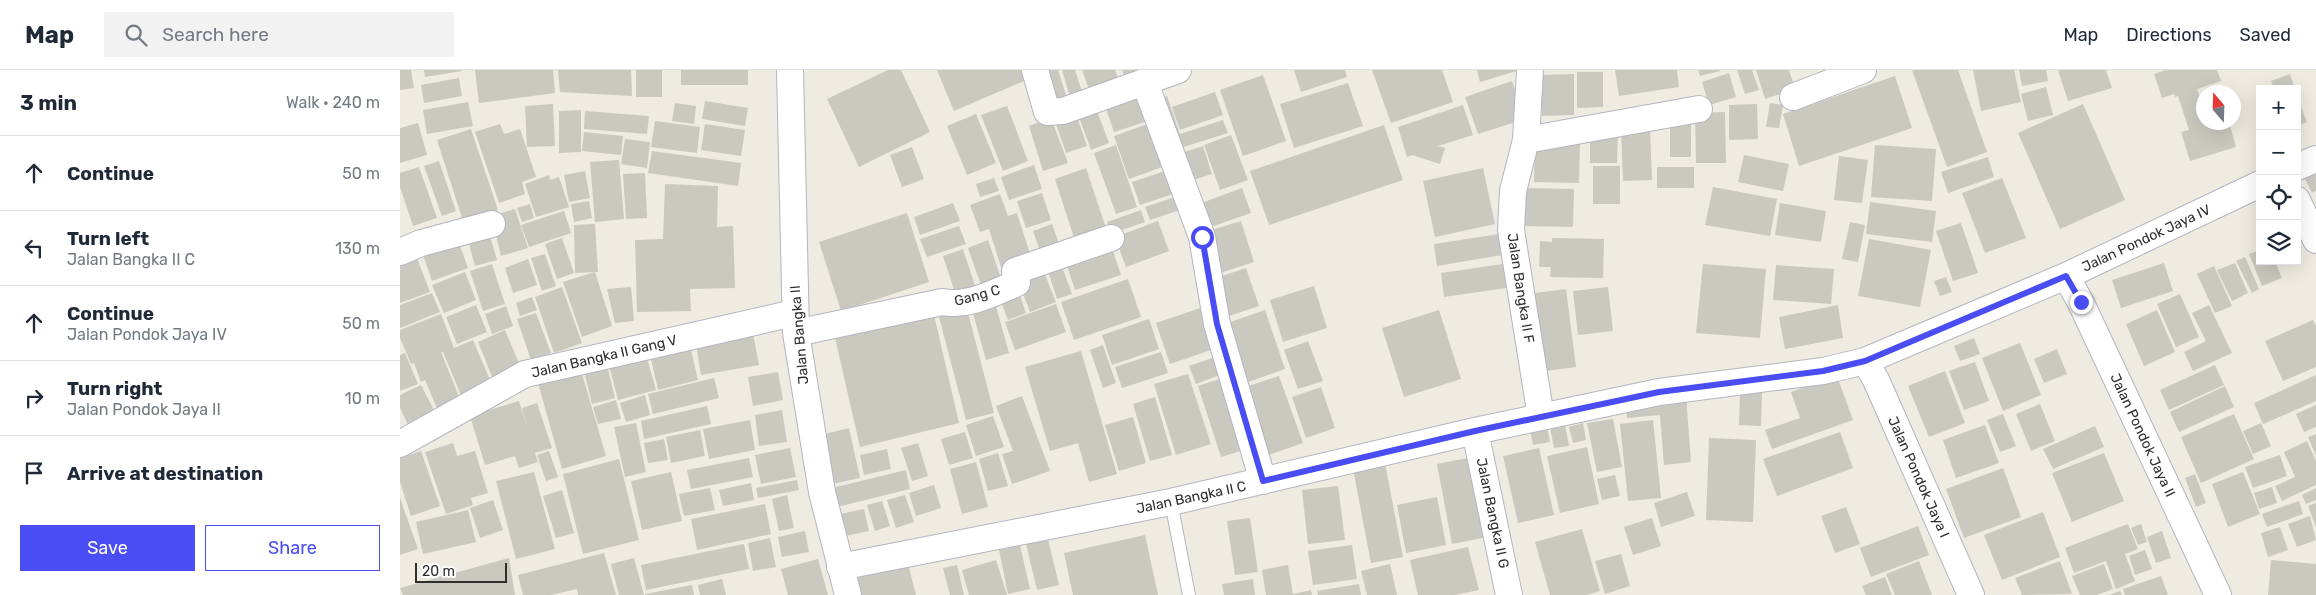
<!DOCTYPE html>
<html lang="en">
<head>
<meta charset="utf-8">
<style>
	body { margin:0; font-family:Rubik,sans-serif; background:#f2f2f3; color:#1f2937 }
	.controls { position:absolute; right:15px; top:15px; display:grid; overflow:hidden; border-radius:0px; box-shadow:0 5px 20px #0002 }
	.controls button { width:45px; height:45px; display:grid; place-items:center; padding:0; border:0; border-bottom:1px solid #e0e1e3; background:#fff; color:#1f2937; font:25px sans-serif }
	.compass { position:absolute; left:1796px; top:15px; width:45px; height:45px; border-radius:50%; background:#fff; box-shadow:0 5px 20px #0002; rotate:341deg }
	.scale { position:absolute; left:15px; bottom:12px; width:92px; box-sizing:border-box; padding-left:5px; border:2px solid #2e2e2e; border-top:0; font-size:14px; line-height:18px; white-space:nowrap; color:#2e2e2e; -webkit-text-stroke:4px #fff; paint-order:stroke }
	.stop { position:absolute; width:15px; height:15px; margin:-11px; border:4px solid #494df3; border-radius:50%; background:#fff }
	.stop.end { background:#494df3; border-color:#fff; box-shadow:0 1px 5px #0008 }
	.list { margin:0; padding:0; list-style:none }
	h2 { display:flex; justify-content:space-between; align-items:center; height:65px; margin:0; padding:0 20px; font-size:21px }
	h2 small { font-size:16px; font-weight:400; color:#747a83 }
	.list li { display:grid; grid-template-columns:32px 1fr auto; gap:15px; align-items:center; box-sizing:border-box; height:75px; padding:0 20px; border-top:1px solid #e0e1e3 }
	.list b { display:block; font-size:19px; white-space:nowrap }
	.list p { margin:0; font-size:16px; white-space:nowrap; color:#747a83 }
	.list em { font-size:16px; font-style:normal; color:#747a83 }
	.actions { display:flex; gap:10px; padding:15px 20px }
	.actions a { flex:1; padding:11px 0; border:1px solid #494df3; border-radius:0px; text-align:center; font-size:18px; color:#494df3 }
	.actions .main { background:#494df3; color:#fff }
	.icon { flex:none; width:28px; height:28px; fill:none; stroke:currentColor; stroke-width:2; stroke-linecap:round; stroke-linejoin:round }
	.map { position:relative; flex:none; width:1916px; height:525px; overflow:hidden }
	header { display:flex; align-items:center; gap:30px; box-sizing:border-box; height:70px; padding:0 25px; background:#fff; border-bottom:1px solid #e0e1e3 }
	header strong { font-size:24px }
	nav { display:flex; gap:28px; margin-inline-start:auto; font-size:18px }
	.search { width:350px; height:45px; background:#f2f2f3; display:flex; align-items:center; gap:12px; box-sizing:border-box; padding:0 18px; border-radius:0px; color:#747a83; font-size:19px }
	main { display:flex }
	aside { flex:1; background:#fff }
	.map>svg:first-child { display:block }
	.building { fill:#cac9bf }
	.lines { fill:none; stroke-linecap:round; stroke-linejoin:round }
	.service-casing { stroke:#b4b5c0; stroke-width:14 }
	.minor-casing { stroke:#b4b5c0; stroke-width:28 }
	.service { stroke:#fff; stroke-width:12 }
	.minor { stroke:#fff; stroke-width:26 }
	.route { stroke:#494df3; stroke-width:6 }
	.labels { text-anchor:middle; stroke-width:4.5; stroke-linejoin:round; paint-order:stroke }
	.street-label { font-size:14px; fill:#2e2e2e; stroke:#fff }
</style>
</head>
<body>
<header>
<strong>Map</strong>
<div class="search"><svg class="icon" aria-label="search" viewBox="0 0 24 24"><circle cx="10" cy="10" r="6"/><path d="M15 15l6 6"/></svg>Search here</div>
<nav><a>Map</a><a>Directions</a><a>Saved</a></nav>
</header>
<main>
<aside>
<h2>3 min<small>Walk · 240 m</small></h2>
<ul class="list">
<li><svg class="icon" aria-label="ahead" viewBox="0 0 24 24"><path d="M12 20V5M6 11l6-6 6 6"/></svg><div><b>Continue</b></div><em>50 m</em></li>
<li><svg class="icon" aria-label="left" viewBox="0 0 24 24"><path d="M17 20v-9H6M10 6l-5 5 5 5"/></svg><div><b>Turn left</b><p>Jalan Bangka II C</p></div><em>130 m</em></li>
<li><svg class="icon" aria-label="ahead" viewBox="0 0 24 24"><path d="M12 20V5M6 11l6-6 6 6"/></svg><div><b>Continue</b><p>Jalan Pondok Jaya IV</p></div><em>50 m</em></li>
<li><svg class="icon" aria-label="right" viewBox="0 0 24 24"><path d="M7 20v-9h11M14 6l5 5-5 5"/></svg><div><b>Turn right</b><p>Jalan Pondok Jaya II</p></div><em>10 m</em></li>
<li><svg class="icon" aria-label="arrive" viewBox="0 0 24 24"><path d="M6 21V4h12l-3 4 3 4H6"/></svg><div><b>Arrive at destination</b></div></li>
</ul>
<div class="actions"><a class="main">Save</a><a>Share</a></div>
</aside>
<div class="map">
<svg width="1916" height="525" viewBox="0 0 1916 525">
	<rect width="100%" height="100%" fill="#eeebe1"/>
	<path class="building" d="M0,0H11L14,18L0,20Z
		M24,0H62V1L25,7Z
		M75,0H153L155,23L79,33Z
		M158,0H231L232,26L160,22Z
		M236,0H262V27H236Z
		M281,0H348V15H281Z
		M488,0H501L530,62L459,97L427,29Z
		M537,0H628L631,8L554,41Z
		M638,0H658L667,28L649,34Z
		M662,0H675L684,28L671,31Z
		M682,0H715L718,9L689,20Z
		M722,0H753L727,13Z
		M894,0H945L947,7L901,22Z
		M972,0H1042L1053,32L991,53Z
		M1077,0H1120L1080,12Z
		M1215,0H1277L1279,17L1219,26Z
		M1298,0H1320V1L1300,6Z
		M1337,0H1352L1359,20L1345,24Z
		M1356,0H1389L1395,19L1365,29Z
		M1512,0H1558L1587,82L1547,97Z
		M1573,0H1614L1621,32L1581,41Z
		M1619,0H1646L1648,11L1622,16Z
		M1658,0H1706L1712,18L1668,31Z
		M1766,0H1817L1821,11L1797,19L1804,38V52H1829L1836,77L1790,91L1781,62L1789,60L1778,26L1775,27L1774,24L1762,28L1754,4Z
		M1177,2H1203V37L1177,38Z
		M1329,3L1336,27L1309,35L1302,12Z
		M1174,4V45L1142,46V5Z
		M1890,4L1895,19H1874L1871,11Z
		M863,5L886,71L843,86L820,20Z
		M1495,6L1512,58L1399,96L1383,44Z
		M59,8L62,26L24,33L21,15Z
		M1112,11L1125,49L1078,64L1065,27Z
		M948,13L963,56L894,78L880,34Z
		M741,17L751,50L714,62L703,30Z
		M1646,17L1653,45L1628,51L1621,24Z
		M815,22L823,45L780,60L772,37Z
		M767,26L780,64L823,50L828,63L771,81L754,31Z
		M1897,26L1907,52L1897,56Z
		M305,31L348,38L345,56L302,49Z
		M68,32L73,56L27,64L23,40Z
		M275,33L296,36L294,54L272,51Z
		M1370,33L1383,35L1379,58L1366,57Z
		M153,34L155,76L127,77L125,36Z
		M1357,34L1358,69L1329,70V35Z
		M1683,34L1725,130L1660,159L1618,63Z
		M1063,35L1073,65L1038,76L1045,78L1040,94L1012,85L1007,87L998,57Z
		M607,36L628,91L603,101L581,45Z
		M181,40V82L159,83V41Z
		M185,41L249,46L247,64L184,59Z
		M675,41L687,76L666,83L654,48Z
		M697,41L709,73L691,80L679,47Z
		M1325,42L1326,93H1296L1295,43Z
		M576,44L596,93L567,105L547,56Z
		M1270,47H1291V87H1270Z
		M651,48L668,93L643,101L629,56Z
		M255,51L300,57L297,83L251,77Z
		M753,52L768,95L729,109L714,66Z
		M18,53L27,85L0,93V58Z
		M100,54L104,64L120,59L136,107L122,112L125,124L99,133L75,62Z
		M305,54L345,60L341,86L301,80Z
		M984,55L1003,110L869,155L850,101Z
		M1250,57L1252,110L1223,111L1221,58Z
		M71,59L98,140L63,151L37,70Z
		M1190,59H1218L1217,93H1190Z
		M184,62L223,66L221,85L182,81Z
		M831,65L848,110L820,120L804,75Z
		M225,69L250,72L247,98L221,94Z
		M1135,70L1180,71L1179,113L1134,112Z
		M716,75L737,137L716,144L694,83Z
		M1475,75L1536,79L1532,131L1471,127Z
		M803,76L812,104L784,113L775,85Z
		M512,77L524,109L502,117L490,85Z
		M252,81L341,93L338,116L248,103Z
		M1344,85L1389,94L1383,121L1338,112Z
		M1439,86L1468,90L1462,133L1434,130Z
		M1588,87L1594,107L1548,123L1541,102Z
		M219,90L224,149L195,152L190,92Z
		M39,91L56,141L42,146L24,96Z
		M1916,94V121L1912,123L1901,100Z
		M634,95L642,119L609,130L601,107Z
		M1193,96H1220V134H1193Z
		M19,97L37,148L13,156L0,117V103Z
		M1257,97H1294V118H1257Z
		M686,98L708,164L676,174L655,109Z
		M1083,98L1095,154L1035,167L1023,111Z
		M185,101L190,128L169,132L164,105Z
		M765,101L773,124L740,135L732,112Z
		M245,103L247,148L226,149L223,104Z
		M149,105L150,110L159,107L169,137L136,147L125,114Z
		M594,108L599,121L580,127L576,114Z
		M1602,108L1626,168L1585,183L1562,123Z
		M265,114L318,116L317,157L333,156L335,218L290,219L291,241L237,242L235,170L263,169Z
		M1313,117L1377,129L1370,166L1305,155Z
		M842,118L851,143L805,159L796,135Z
		M1123,118L1174,119L1173,157L1122,156Z
		M642,123L651,150L626,158L617,131Z
		M600,124L608,146L617,143L631,187L601,197L589,159L580,162L570,135Z
		M778,126L783,139L750,150L745,137Z
		M189,131L192,148L174,152L171,134Z
		M1470,132L1536,141L1532,172L1466,164Z
		M553,133L560,151L520,165L514,147Z
		M1380,133L1426,141L1421,172L1375,165Z
		M130,134L134,148L122,152L117,138Z
		M115,139L128,178L101,186L95,161V145Z
		M741,140L745,152L711,164L707,152Z
		M164,141L171,163L129,177L121,155Z
		M507,143L529,212L441,241L419,172Z
		M758,151L769,181L726,197L715,167Z
		M841,151L854,192L817,204L805,162Z
		M1450,152L1465,155L1458,192L1442,189Z
		M1561,153L1578,203L1553,211L1536,161Z
		M195,154L198,202L175,203L174,155Z
		M652,154L662,182L643,189L633,161Z
		M87,156L97,190L75,196L66,163Z
		M559,156L566,174L527,187L520,169Z
		M1099,164L1102,185L1037,196L1034,174Z
		M57,167L68,198L32,211L21,179Z
		M162,168L174,203L157,209L145,174Z
		M1152,168L1204,169L1203,208L1150,207L1151,197H1139L1140,171L1152,172Z
		M1469,169L1531,180L1520,237L1458,226Z
		M588,170L603,214L583,221L568,178Z
		M710,172L721,205L675,220L664,187Z
		M563,179L578,225L558,232L543,186Z
		M1860,180V191H1875L1882,208L1862,216L1849,184Z
		M15,183L30,222L0,233V189Z
		M145,184L156,216L142,221L131,188Z
		M1845,187L1859,219L1852,223L1836,191Z
		M128,189L137,215L113,223L105,198Z
		M660,191L672,224L657,229L646,195Z
		M1764,193L1773,221L1721,238L1712,210Z
		M1835,193L1848,223L1832,231L1817,200Z
		M92,194L105,234L83,241L70,201Z
		M1103,194L1106,218L1044,227L1041,203Z
		M1303,194L1366,199L1360,268L1296,263Z
		M1376,195L1434,199L1431,234L1373,230Z
		M1814,196L1832,236L1815,243L1797,204Z
		M642,197L656,232L630,242L617,208Z
		M846,198L859,236L826,247L813,209Z
		M65,202L76,230L44,243L32,215Z
		M195,202L212,256L182,267L163,212Z
		M1546,207L1552,222L1540,226L1534,211Z
		M728,209L741,247L674,270L661,232Z
		M914,216L927,258L883,272L870,230Z
		M162,217L182,273L154,283L135,227Z
		M231,217L234,251L215,253L207,219Z
		M617,217L626,243L608,250L598,223Z
		M1208,217L1213,261L1178,265L1173,221Z
		M1166,219L1176,297L1138,302L1128,224Z
		M32,223L40,242L0,258V235Z
		M1780,224L1799,267L1776,277L1757,234Z
		M132,227L137,240L120,246L116,233Z
		M594,229L609,283L586,290L571,236Z
		M656,234L666,262L615,280L605,252Z
		M76,235L87,262L57,274L46,247Z
		M566,235L594,343L566,350L538,243Z
		M1438,235L1443,268L1385,279L1379,247Z
		M1809,235L1832,283L1793,301L1784,282L1806,271L1792,243Z
		M106,236L113,256L92,264L85,244Z
		M532,236L559,353L460,377L433,259Z
		M800,238L814,279L770,294L756,253Z
		M865,240L885,299L840,315L819,256Z
		M1039,240L1061,309L1004,327L982,258Z
		M1757,240L1775,282L1744,296L1726,254Z
		M136,243L151,283L131,290L117,249Z
		M41,244L54,278L73,270L93,317L63,330L43,282H41L62,334L39,343L25,310L21,312L14,293L11,294L0,268V260Z
		M749,249L759,279L712,295L702,265Z
		M1913,250L1916,256V297L1883,311L1865,271Z
		M105,260L121,298L93,309L78,272Z
		M353,264L359,295L301,305L296,274Z
		M1574,268L1580,284L1560,291L1554,276Z
		M289,271L298,310L258,320L249,280Z
		M908,271L923,311L898,319L884,280Z
		M1620,273L1641,325L1603,341L1582,288Z
		M703,275L716,313L703,318L690,280Z
		M1657,279L1667,304L1644,313L1634,289Z
		M245,281L256,320L218,330L208,291Z
		M681,281L717,404L689,412L678,373L650,381L625,297Z
		M761,282L768,303L722,318L715,297Z
		M5,283L18,314L0,321V285Z
		M815,287L822,304L796,314L789,296Z
		M206,291L215,328L192,334L183,297Z
		M1575,292L1589,331L1564,340L1549,301Z
		M1815,295L1824,315L1769,340L1760,320Z
		M180,297L206,386L162,399L137,309Z
		M1545,301L1565,353L1529,367L1508,316Z
		M378,302L383,330L353,336L348,307Z
		M788,304L811,374L776,385L754,314Z
		M1916,305V331L1863,354L1854,333Z
		M879,306L903,373L863,387L839,319Z
		M1437,306L1453,350L1372,379L1365,360L1400,348L1391,322Z
		M826,307L850,378L821,387L798,316Z
		M314,308L319,328L253,344L248,324Z
		M21,315L37,346L10,359L0,338V325Z
		M1825,316L1834,337L1779,362L1770,342Z
		M921,317L935,358L906,368L892,327Z
		M1340,321L1362,322L1361,356L1339,355Z
		M245,325L250,345L226,352L220,333Z
		M1286,325L1291,392L1264,395L1260,345L1227,348L1225,330Z
		M622,326L650,401L612,414L602,384L613,381L596,336Z
		M755,327L772,385L750,391L733,334Z
		M216,330L221,349L198,354L193,337Z
		M119,331L127,357L122,338L137,333L152,378L135,383L138,392L119,398L115,386L85,395L70,346Z
		M1640,334L1655,371L1631,381L1616,344Z
		M1916,335V357L1904,362L1896,344Z
		M307,336L311,354L244,369L241,351Z
		M382,340L387,372L359,376L355,345Z
		M1603,344L1616,376L1600,382L1587,350Z
		M1834,344L1854,389L1801,413L1781,367Z
		M593,346L604,377L576,386L566,355Z
		M733,347L746,393L719,401L705,355Z
		M1213,349L1222,397L1197,402L1187,353Z
		M350,350L355,380L309,389L303,359Z
		M1253,350L1261,428L1228,431L1220,354Z
		M1146,351L1150,372L1133,375L1129,354Z
		M236,353L246,402L225,407L214,357Z
		M1183,353L1186,370L1173,373L1169,357Z
		M1861,353L1871,376L1853,384L1843,361Z
		M1165,355L1169,376L1154,378L1150,357Z
		M1585,355L1599,393L1556,408L1543,370Z
		M1695,356L1704,377L1653,399L1643,379Z
		M449,358L460,408L432,414L421,365Z
		M300,360L305,386L271,393L266,367Z
		M565,362L573,388L549,395L541,369Z
		M1440,362L1453,398L1377,426L1363,389Z
		M1916,364V386L1908,367Z
		M1309,368L1356,370L1353,452L1306,450Z
		M264,369L268,390L248,393L244,373Z
		M1907,371L1916,391V415L1882,431L1875,416L1895,407L1884,382Z
		M53,373L57,386L75,381L88,423L71,428L73,435L46,444L25,382Z
		M518,373L528,406L512,411L501,378Z
		M1187,377L1199,434L1160,443L1147,386Z
		M390,378L396,407L361,414L355,385Z
		M1139,378L1154,445L1118,453L1103,386Z
		M487,379L491,399L464,405L460,385Z
		M21,381L40,436L11,446L0,412V388Z
		M149,381L158,407L146,411L137,385Z
		M598,383L608,416L588,421L579,389Z
		M1704,383L1724,431L1672,452L1652,403Z
		M1880,385L1887,406L1853,418L1845,397Z
		M1073,387L1088,467L1052,474L1037,394Z
		M349,388L353,407L291,419L287,400Z
		M219,389L239,470L183,484L163,404Z
		M576,392L588,437L562,444L550,399Z
		M985,393L1003,487L971,493L953,399Z
		M1603,398L1621,447L1564,468L1546,419Z
		M506,400L510,419L437,437L432,418Z
		M134,402L155,479L116,489L96,411Z
		M271,402L282,451L242,460L231,411Z
		M1843,402L1860,444L1828,457L1812,414Z
		M1795,404L1806,433L1796,437L1785,408Z
		M1215,405L1220,426L1202,430L1197,409Z
		M397,410L399,420L358,428L356,418Z
		M351,413L354,430L323,436L319,420Z
		M534,415L541,438L516,446L509,423Z
		M938,416L945,470L908,474L902,420Z
		M1872,417L1877,433L1859,439L1854,423Z
		M310,418L315,440L284,446L279,424Z
		M1916,418V430L1906,434L1902,425Z
		M162,420L174,463L156,468L143,426Z
		M1287,422L1295,446L1261,457L1254,433Z
		M387,425L394,458L379,461L372,429Z
		M505,425L514,452L496,458L487,430Z
		M1037,427L1046,475L1006,483L997,435Z
		M0,428L18,479L0,485Z
		M93,430L103,460L80,468L70,438Z
		M482,431L490,456L475,461L467,435Z
		M1899,431L1903,444L1867,457L1862,444Z
		M1916,433V457L1908,436Z
		M365,434L371,464L297,480L291,449Z
		M1446,437L1460,474L1435,483L1421,446Z
		M464,439L469,461L446,466L440,444Z
		M68,440L76,472L23,484L16,452Z
		M1643,442L1660,487L1602,510L1584,465Z
		M1910,446L1916,470L1897,477L1888,454Z
		M850,448L858,502L835,505L827,451Z
		M1252,448L1261,476L1233,485L1224,457Z
		M1728,454L1738,479L1725,484L1735,511L1716,519L1706,491L1674,503L1665,478Z
		M1741,454L1747,472L1738,475L1731,458Z
		M1518,456L1529,485L1471,507L1460,478Z
		M1880,457L1888,480L1868,487L1861,463Z
		M1182,459L1200,521L1187,525H1150L1135,472Z
		M405,461L409,482L382,487L378,467Z
		M1762,461L1771,488L1756,493L1747,467Z
		M647,465L659,515L637,520L625,470Z
		M745,465L758,525H673L664,483Z
		M370,468L376,497L353,501L348,473Z
		M344,474L349,499L246,520L241,495Z
		M620,475L630,519L608,524L599,480Z
		M952,475L957,509L913,515L908,481Z
		M1068,477L1079,520L1055,525H1018L1010,490Z
		M1745,480L1752,499L1735,505L1729,486Z
		M204,483L216,525H178L177,519L151,525H123L118,505Z
		M1221,484L1230,516L1205,524L1195,491Z
		M109,488L115,525H3L0,518Z
		M234,488L244,525H219L211,494Z
		M418,489L428,525H388L381,499Z
		M596,490L607,525H569L562,500Z
		M1871,490L1916,494V525H1868Z
		M1519,491L1532,525H1495L1486,504Z
		M1660,491L1672,524L1622,525L1615,508Z
		M508,494L516,525H459L455,507Z
		M990,494L997,525H967L961,501Z
		M1704,494L1713,519L1697,525H1680L1672,506Z
		M557,495L564,525H550L543,498Z
		M888,495L893,524L911,520L912,525H866L862,500Z
		M1761,506L1768,525H1725L1723,519Z
		M1485,507L1492,525H1466L1462,516Z
		M322,509L326,525H300L298,515Z
		M853,509L855,525H824L822,514Z
		M959,514L961,525H918L917,521Z
		M292,515L294,525H245V524Z
		M1720,521L1722,525H1709Z"/>
	<g class="lines">
		<g class="service-casing">
			<path id="service" d="M771,432L789,525"/>
		</g>
		<g class="minor-casing">
			<path id="minor" d="M390,0L396,263L422,422L448,525
				M635,0L647,42L663,41L778,0
				M1130,0L1126,70L1113,121L1111,160L1141,347
				M745,13L802,167L817,254L863,411
				M1393,27L1463,0
				M1126,70L1299,39
				M1897,97L1916,89
				M1897,130L1916,170
				M0,182L21,173L92,154
				M1666,206L1681,233L1818,525
				M396,263L542,232C567,237 594,223 617,213L615,201L711,168
				M1465,291L1476,310L1571,525
				M1075,361L1109,525
				M0,374L125,304L394,243
				M440,497L771,432L1075,361L1259,322L1423,301L1465,291L1666,206L1860,114"/>
		</g>
		<use href="#service" class="service"/>
		<use href="#minor" class="minor"/>
	</g>
	<g class="lines">
		<path class="route" d="M802,167L817,254L863,411L1075,361L1259,322L1423,301L1465,291L1666,206L1681,232"/>
	</g>
	<g class="labels">
		<g class="street-label">
			<text transform="translate(1746 168) rotate(-25)" y="5">Jalan Pondok Jaya IV</text>
			<text transform="translate(1121 218) rotate(81)" y="5">Jalan Bangka II F</text>
			<text transform="translate(577 225) rotate(-15)" y="5">Gang C</text>
			<text transform="translate(399 265) rotate(-95)" y="5">Jalan Bangka II</text>
			<text transform="translate(204 286) rotate(-13)" y="5">Jalan Bangka II Gang V</text>
			<text transform="translate(1743 365) rotate(65)" y="5">Jalan Pondok Jaya II</text>
			<text transform="translate(1519 407) rotate(66)" y="5">Jalan Pondok Jaya I</text>
			<text transform="translate(791 427) rotate(-12)" y="5">Jalan Bangka II C</text>
			<text transform="translate(1093 443) rotate(78)" y="5">Jalan Bangka II G</text>
		</g>
	</g>
</svg>
<div class="controls">
<button>+</button>
<button>−</button>
<button><svg class="icon" aria-label="locate" viewBox="0 0 24 24"><circle cx="12" cy="12" r="6"/><path d="M12 2v4M12 18v4M2 12h4M18 12h4"/></svg></button>
<button><svg class="icon" aria-label="layers" viewBox="0 0 24 24"><path d="M12 4l9 5-9 5-9-5zM3 14l9 5 9-5"/></svg></button>
</div>
<svg class="compass" viewBox="-18 -18 36 36"><path d="M0-13l5 13h-10z" fill="#e53935"/><path d="M0 13l5-13h-10z" fill="#747a83"/></svg>
<div class="scale">20 m</div>
<div class="stop" style="left:802px;top:167px"></div>
<div class="stop end" style="left:1681px;top:232px"></div>
</div>
</main>
</body>
</html>
